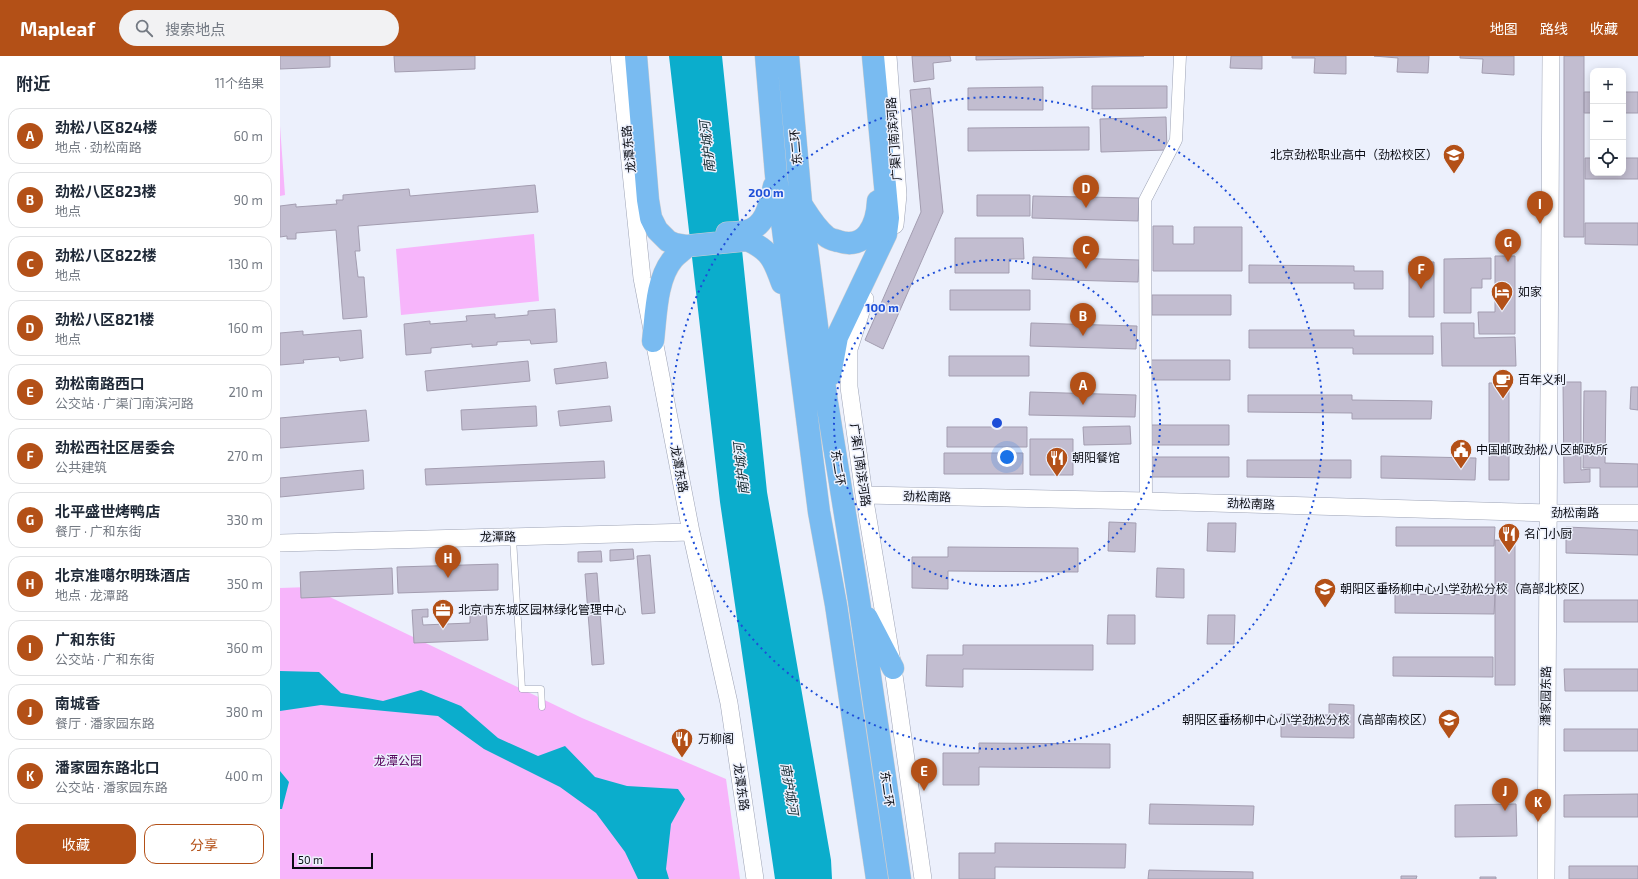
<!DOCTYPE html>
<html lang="zh">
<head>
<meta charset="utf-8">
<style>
	body { margin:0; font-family:"Exo 2","Noto Sans SC",sans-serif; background:#f2f2f3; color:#1f2937 }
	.controls { position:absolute; right:12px; top:12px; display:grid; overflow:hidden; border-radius:8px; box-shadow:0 2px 10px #0003 }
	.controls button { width:36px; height:36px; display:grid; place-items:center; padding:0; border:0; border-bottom:1px solid #e0e1e3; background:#fff; color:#1f2937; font:20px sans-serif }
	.scale { position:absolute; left:12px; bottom:10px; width:81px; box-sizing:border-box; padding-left:4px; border:2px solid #0a0c13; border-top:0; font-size:11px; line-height:14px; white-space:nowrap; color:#0a0c13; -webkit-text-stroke:3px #ecf0fc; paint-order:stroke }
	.you { position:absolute; left:727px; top:401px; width:14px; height:14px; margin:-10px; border:3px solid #fff; border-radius:50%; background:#1a73e8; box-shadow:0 0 0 6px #1a73e833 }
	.badge { display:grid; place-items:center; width:26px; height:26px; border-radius:50%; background:#b35017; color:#fff; font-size:13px; font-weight:700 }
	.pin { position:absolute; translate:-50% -33px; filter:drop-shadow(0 1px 2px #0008) }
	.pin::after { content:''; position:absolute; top:21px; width:14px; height:12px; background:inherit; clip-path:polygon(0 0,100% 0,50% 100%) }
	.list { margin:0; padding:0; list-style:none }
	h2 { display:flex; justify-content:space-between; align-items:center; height:52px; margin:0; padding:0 16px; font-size:17px }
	h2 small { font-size:13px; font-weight:400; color:#747a83 }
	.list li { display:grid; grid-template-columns:26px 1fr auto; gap:12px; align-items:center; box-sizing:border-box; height:56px; margin:0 8px 8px; padding:0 8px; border:1px solid #e0e1e3; border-radius:12px }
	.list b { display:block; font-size:15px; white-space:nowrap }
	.list p { margin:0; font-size:13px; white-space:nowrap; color:#747a83 }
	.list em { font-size:13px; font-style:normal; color:#747a83 }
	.actions { display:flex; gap:8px; padding:12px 16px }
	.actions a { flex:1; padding:9px 0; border:1px solid #b35017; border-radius:12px; text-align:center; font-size:14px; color:#b35017 }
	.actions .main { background:#b35017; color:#fff }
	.icon { flex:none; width:22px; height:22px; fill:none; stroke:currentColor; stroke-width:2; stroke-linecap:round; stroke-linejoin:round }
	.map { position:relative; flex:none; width:1358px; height:823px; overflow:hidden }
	header { display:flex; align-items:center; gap:24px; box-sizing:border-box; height:56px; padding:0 20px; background:#b35017; color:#fff }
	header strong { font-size:19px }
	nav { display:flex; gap:22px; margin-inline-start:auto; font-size:14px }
	.search { width:280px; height:36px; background:#f2f2f3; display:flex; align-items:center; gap:10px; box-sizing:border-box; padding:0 14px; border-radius:22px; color:#747a83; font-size:15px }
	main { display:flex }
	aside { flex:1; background:#fff }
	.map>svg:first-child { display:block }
	.green { fill:#f7b5fb }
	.water { fill:#0badcc }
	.building { fill:#c2bdd0; stroke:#a39db0 }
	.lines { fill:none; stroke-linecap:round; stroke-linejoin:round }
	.lane-casing { stroke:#9da3b5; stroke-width:7 }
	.street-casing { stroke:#9da3b5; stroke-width:13 }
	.secondary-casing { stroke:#9da3b5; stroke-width:18 }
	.highway-casing { stroke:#ceced0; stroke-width:23 }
	.lane { stroke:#fff; stroke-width:6 }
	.street { stroke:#fff; stroke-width:12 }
	.secondary { stroke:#fff; stroke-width:17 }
	.highway { stroke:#79bbf1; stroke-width:22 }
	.ring { fill:none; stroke:#1d4ed8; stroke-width:2; stroke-dasharray:2 4 }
	.labels { text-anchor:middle; stroke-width:3; stroke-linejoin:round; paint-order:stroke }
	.street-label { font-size:12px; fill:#0a0c13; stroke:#ecf0fc }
	.poi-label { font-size:12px; fill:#0a0c13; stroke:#ecf0fc; text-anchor:start }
	.park-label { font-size:12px; fill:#54005b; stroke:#ecf0fc }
	.water-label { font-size:13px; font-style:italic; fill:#162d33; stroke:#ecf0fc }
	.centre { fill:#1d4ed8; stroke:#ecf0fc; stroke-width:2 }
	.ring-label { font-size:12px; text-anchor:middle; font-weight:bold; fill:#1d4ed8; stroke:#ecf0fc; stroke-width:3; stroke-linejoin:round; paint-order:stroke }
</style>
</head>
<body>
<header>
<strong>Mapleaf</strong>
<div class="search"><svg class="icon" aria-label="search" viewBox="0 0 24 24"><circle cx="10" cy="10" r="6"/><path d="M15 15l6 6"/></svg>搜索地点</div>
<nav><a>地图</a><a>路线</a><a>收藏</a></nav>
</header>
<main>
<aside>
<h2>附近<small>11个结果</small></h2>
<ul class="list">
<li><span class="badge">A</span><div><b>劲松八区824楼</b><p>地点 · 劲松南路</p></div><em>60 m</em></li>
<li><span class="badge">B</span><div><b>劲松八区823楼</b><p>地点</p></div><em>90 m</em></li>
<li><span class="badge">C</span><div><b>劲松八区822楼</b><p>地点</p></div><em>130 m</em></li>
<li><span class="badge">D</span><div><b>劲松八区821楼</b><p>地点</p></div><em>160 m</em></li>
<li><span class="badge">E</span><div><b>劲松南路西口</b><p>公交站 · 广渠门南滨河路</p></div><em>210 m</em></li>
<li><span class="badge">F</span><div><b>劲松西社区居委会</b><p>公共建筑</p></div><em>270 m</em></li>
<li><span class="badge">G</span><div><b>北平盛世烤鸭店</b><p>餐厅 · 广和东街</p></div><em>330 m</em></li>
<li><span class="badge">H</span><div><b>北京准噶尔明珠酒店</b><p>地点 · 龙潭路</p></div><em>350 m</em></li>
<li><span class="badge">I</span><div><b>广和东街</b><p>公交站 · 广和东街</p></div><em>360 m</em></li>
<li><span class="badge">J</span><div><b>南城香</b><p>餐厅 · 潘家园东路</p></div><em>380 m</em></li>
<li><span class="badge">K</span><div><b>潘家园东路北口</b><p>公交站 · 潘家园东路</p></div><em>400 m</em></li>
</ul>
<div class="actions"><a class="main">收藏</a><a>分享</a></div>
</aside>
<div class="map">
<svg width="1358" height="823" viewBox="0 0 1358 823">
	<rect width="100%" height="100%" fill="#ecf0fc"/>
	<path class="green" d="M0,70L5,139L0,140Z
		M254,178L259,245L121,259L116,193Z
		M29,531L302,662L446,723L460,823H0V532Z"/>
	<path class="water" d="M389,0H442L487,436L551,804L552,823H495L440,446Z
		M0,615L39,616L61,637L103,645L141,634L181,650L218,682L258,700L285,690L315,721L347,730L398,733L405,743L391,768L386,813L389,823H358L345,796L316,757L280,731L204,693L158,660L41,649L0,655Z
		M0,715L9,726L2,753H0Z"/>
	<path class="building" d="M0,0H50V11L0,13Z
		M114,0H195V13L115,16Z
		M632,0H670L671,5L653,7L654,23L634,26Z
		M696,0H864L696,4Z
		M951,0H982V13L950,12Z
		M1012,0H1066V18L1034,17L1035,2H1012Z
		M1094,0H1149L1148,17L1117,16L1118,2Z
		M1180,0H1234V19L1202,17L1203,3L1180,2Z
		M1284,0H1304V181H1284Z
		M812,30H887V52L812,53Z
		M763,31V54H688V32Z
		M650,32L663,156L603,293L585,284L641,156L630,34Z
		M1304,36H1313V57H1304Z
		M1343,36H1358V57H1343Z
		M886,61L887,94L821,96L820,63Z
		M809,71V94L688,95V72Z
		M1305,102H1313V117H1343V102H1358V123H1305Z
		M255,129L258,156L78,170L80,195H75L78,221H84L87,261L63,263L56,174L16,177V183H7V180L0,181V150L16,148V151L57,148L56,144H63V139L129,133L130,140Z
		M697,139H750V160H697Z
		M753,140L859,142L858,165L752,162Z
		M1305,167H1358V189L1305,188Z
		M873,170H893V188H914V171H962V215H873Z
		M675,182H743L744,203H729V217H675Z
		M1215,200H1235V278H1199L1198,256H1215Z
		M753,201L859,204L858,226L752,223Z
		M1211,202V223H1202V232H1191V257H1164V203Z
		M1129,206H1154V261H1129Z
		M969,209L1074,210V215H1103V233H1074V227H969Z
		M670,234H750V254H670Z
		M872,239H951V259H872Z
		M275,253L277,286L251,288L250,284L217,286V289L192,291V288L151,292V297L126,299L124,268L150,265V268L187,265L186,260L215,258V262L248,259V255Z
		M751,267L857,270L856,293L750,290Z
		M1161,267H1194V282L1235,281L1236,310H1162Z
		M81,274L83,302L60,305L59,301L23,304L24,307L0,309V277L23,275V279Z
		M969,274H1074V280H1153V298H1073V292H969Z
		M669,300H749V320H669Z
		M870,304H950V324H870Z
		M248,305L250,325L147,335L145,315Z
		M326,306L328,322L276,328L274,313Z
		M1283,326H1301V414L1310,413V426L1284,427Z
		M1209,327H1229V424H1209Z
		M1351,331H1358V354L1350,353Z
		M1304,335H1326L1325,407L1358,408V431H1320V412H1303Z
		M750,336L856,339L855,361L749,359Z
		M968,339H1072V344L1152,345L1151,363H1072V357L968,356Z
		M256,350L257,370L182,374L181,354Z
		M330,350L332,365L280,370L278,355Z
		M86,354L89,385L0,392V362Z
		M870,369H949V389H870Z
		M850,370L851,388L804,389L803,371Z
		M667,371H747V391H667Z
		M750,383H793V419H750Z
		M664,397H743V418H664Z
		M1101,400L1196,402L1195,424L1101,422Z
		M870,401H949V421H870Z
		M967,404H1071V422L967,421Z
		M324,405L325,422L146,429L145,413Z
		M83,414L84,433L0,441V422Z
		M829,466L856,467L855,496L828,495Z
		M928,467H956L955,496L927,495Z
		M1116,471H1215L1214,490H1116Z
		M1286,471L1358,474V499L1286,497Z
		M1215,484L1235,485V629H1215Z
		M668,491L798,492V516L668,515V533L632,532V501H668Z
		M353,493L354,503L330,505V494Z
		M321,495L322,506H298V496Z
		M370,499L375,557L362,558L357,500Z
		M218,508V534L118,537L117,511Z
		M112,512L113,538L21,542L20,516Z
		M877,512L904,513V542L876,541Z
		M317,517L324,608L312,609L305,518Z
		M1115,538L1215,539L1214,558L1115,557Z
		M1284,544H1358V566H1284Z
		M206,551L208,584L134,587L132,554L148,553V561H142L143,569L190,567V552Z
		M828,559H855V588H827Z
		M928,559H955L954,588H927Z
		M683,589H813V614L683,613V631L646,630L647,599H683Z
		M1113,601H1213V621L1113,620Z
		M1284,613H1358V635H1285Z
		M1049,648L1074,649V682L1001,681V658L1049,659Z
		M1284,673H1358V695H1284Z
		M699,687L830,688V712L699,711V729H663V697H699Z
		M1358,738V761H1284V739Z
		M870,748L974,750L973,769L869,768Z
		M1236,748L1237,780L1175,781V749Z
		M715,787L846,788L845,812L715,811V823H679V797H715Z
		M1289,810H1358V823H1289Z
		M869,814L973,816V823H868Z
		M1121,820H1137L1136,823H1121Z
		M1200,821H1216V823H1200Z"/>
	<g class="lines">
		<g class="lane-casing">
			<path id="lane" d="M233,482L242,633H261L262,651"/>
		</g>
		<g class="street-casing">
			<path id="street" d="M866,445L865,144L896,84L900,0"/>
		</g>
		<g class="secondary-casing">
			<path id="secondary" d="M339,0L362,222L411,476L449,647L475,823
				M608,0L618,139L615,169
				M585,243L569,293V331L584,439L613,612L643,823
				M584,439L866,445L1268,457H1358
				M0,487L411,476
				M1266,823L1271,0"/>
		</g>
		<g class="highway-casing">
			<path id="highway" d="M356,0L368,144L371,162L377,174L388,185L395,188L407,190L467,184C490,194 494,204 502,227
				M486,0L496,119L539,456L556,549L597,823
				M508,0L521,146L546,340L579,545L620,823
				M523,151C530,162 536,172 546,180C549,183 554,184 558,185C586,195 597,168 598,145
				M447,177C453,177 460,177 466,175C486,171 490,147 494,130
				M373,285C376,260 376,223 393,203C397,198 403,195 407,190
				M550,319L557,281L606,178L608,162L593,0
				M587,562L613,612"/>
		</g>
		<use href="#lane" class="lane"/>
		<use href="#street" class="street"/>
		<use href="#secondary" class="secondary"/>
		<use href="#highway" class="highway"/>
	</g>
	<g class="ring">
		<circle cx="717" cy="367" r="163"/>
		<circle cx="717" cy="367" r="326"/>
	</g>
	<defs>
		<g id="school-pin" transform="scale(1.15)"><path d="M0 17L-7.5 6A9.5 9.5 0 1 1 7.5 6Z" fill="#b35017" stroke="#ecf0fc"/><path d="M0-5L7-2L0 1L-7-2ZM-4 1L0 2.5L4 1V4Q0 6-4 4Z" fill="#fff"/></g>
		<g id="hotel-pin" transform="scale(1.15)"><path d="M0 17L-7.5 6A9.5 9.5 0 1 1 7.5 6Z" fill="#b35017" stroke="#ecf0fc"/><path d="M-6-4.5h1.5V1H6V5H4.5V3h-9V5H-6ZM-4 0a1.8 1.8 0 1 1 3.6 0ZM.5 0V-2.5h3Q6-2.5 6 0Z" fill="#fff"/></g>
		<g id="cafe-pin" transform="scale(1.15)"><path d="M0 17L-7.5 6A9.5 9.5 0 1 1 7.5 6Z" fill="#b35017" stroke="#ecf0fc"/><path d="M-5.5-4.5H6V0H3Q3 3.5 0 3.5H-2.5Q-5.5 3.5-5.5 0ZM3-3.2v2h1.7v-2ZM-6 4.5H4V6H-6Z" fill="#fff"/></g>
		<g id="civic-pin" transform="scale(1.15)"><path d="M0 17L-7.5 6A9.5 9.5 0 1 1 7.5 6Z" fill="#b35017" stroke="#ecf0fc"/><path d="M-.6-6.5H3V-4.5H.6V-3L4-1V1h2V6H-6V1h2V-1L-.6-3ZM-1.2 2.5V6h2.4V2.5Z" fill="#fff"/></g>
		<g id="restaurant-pin" transform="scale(1.15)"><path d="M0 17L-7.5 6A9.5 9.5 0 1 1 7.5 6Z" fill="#b35017" stroke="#ecf0fc"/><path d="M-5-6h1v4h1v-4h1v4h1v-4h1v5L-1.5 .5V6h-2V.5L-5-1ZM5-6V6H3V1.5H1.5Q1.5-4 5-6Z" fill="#fff"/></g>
		<g id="office-pin" transform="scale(1.15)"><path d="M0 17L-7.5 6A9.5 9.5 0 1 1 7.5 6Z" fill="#b35017" stroke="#ecf0fc"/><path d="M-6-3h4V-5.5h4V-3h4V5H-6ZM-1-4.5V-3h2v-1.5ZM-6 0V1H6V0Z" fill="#fff"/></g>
	</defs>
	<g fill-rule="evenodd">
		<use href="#school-pin" x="1174" y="99"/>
		<use href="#hotel-pin" x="1222" y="236"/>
		<use href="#cafe-pin" x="1223" y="324"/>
		<use href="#civic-pin" x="1181" y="394"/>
		<use href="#restaurant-pin" x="777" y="402"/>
		<use href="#restaurant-pin" x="1229" y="478"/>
		<use href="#school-pin" x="1045" y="533"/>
		<use href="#office-pin" x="163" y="554"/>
		<use href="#school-pin" x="1169" y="664"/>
		<use href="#restaurant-pin" x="402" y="683"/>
	</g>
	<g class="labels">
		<g class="street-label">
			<text transform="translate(614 83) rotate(-94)" y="4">广渠门南滨河路</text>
			<text transform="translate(516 91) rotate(-95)" y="4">东二环</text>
			<text transform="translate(349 93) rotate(-96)" y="4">龙潭东路</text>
			<text transform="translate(580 409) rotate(82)" y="4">广渠门南滨河路</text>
			<text transform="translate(558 412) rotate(81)" y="4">东二环</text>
			<text transform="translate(399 413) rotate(79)" y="4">龙潭东路</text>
			<text transform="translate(647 441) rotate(1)" y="4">劲松南路</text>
			<text transform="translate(971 448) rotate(2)" y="4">劲松南路</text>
			<text x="1295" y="461">劲松南路</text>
			<text transform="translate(218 481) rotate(-1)" y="4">龙潭路</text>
			<text transform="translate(1266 640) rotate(-89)" y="4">潘家园东路</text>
			<text transform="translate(461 731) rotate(82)" y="4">龙潭东路</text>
			<text transform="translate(607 733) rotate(82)" y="4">东二环</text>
		</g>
		<g class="poi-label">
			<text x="1158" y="103" text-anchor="end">北京劲松职业高中（劲松校区）</text>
			<text x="1238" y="240">如家</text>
			<text x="1238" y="328">百年义利</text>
			<text x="1196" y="398">中国邮政劲松八区邮政所</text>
			<text x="792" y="406">朝阳餐馆</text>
			<text x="1244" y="482">名门小厨</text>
			<text x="1060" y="537">朝阳区垂杨柳中心小学劲松分校（高部北校区）</text>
			<text x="178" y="558">北京市东城区园林绿化管理中心</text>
			<text x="1154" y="668" text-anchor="end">朝阳区垂杨柳中心小学劲松分校（高部南校区）</text>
			<text x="418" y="687">万柳阁</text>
		</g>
		<g class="park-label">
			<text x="118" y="709">龙潭公园</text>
		</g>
		<g class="water-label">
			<text transform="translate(427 91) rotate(-96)" y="5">南护城河</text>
			<text transform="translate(461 413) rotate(-96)" y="5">南护城河</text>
			<text transform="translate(510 733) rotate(81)" y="5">南护城河</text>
		</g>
	</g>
	<circle cx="717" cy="367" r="6" class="centre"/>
	<g class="ring-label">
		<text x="486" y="141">200 m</text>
		<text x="602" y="256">100 m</text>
	</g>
</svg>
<div class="controls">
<button>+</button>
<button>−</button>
<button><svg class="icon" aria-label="locate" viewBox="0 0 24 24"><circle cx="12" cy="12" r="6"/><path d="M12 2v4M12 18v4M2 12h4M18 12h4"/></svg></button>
</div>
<div class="scale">50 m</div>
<div class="you"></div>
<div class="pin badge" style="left:803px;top:349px">A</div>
<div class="pin badge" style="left:803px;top:280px">B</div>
<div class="pin badge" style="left:806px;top:213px">C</div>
<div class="pin badge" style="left:806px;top:152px">D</div>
<div class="pin badge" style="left:644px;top:735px">E</div>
<div class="pin badge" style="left:1141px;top:233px">F</div>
<div class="pin badge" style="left:1228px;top:206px">G</div>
<div class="pin badge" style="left:168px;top:522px">H</div>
<div class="pin badge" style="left:1260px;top:168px">I</div>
<div class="pin badge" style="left:1225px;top:755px">J</div>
<div class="pin badge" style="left:1258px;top:766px">K</div>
</div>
</main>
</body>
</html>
